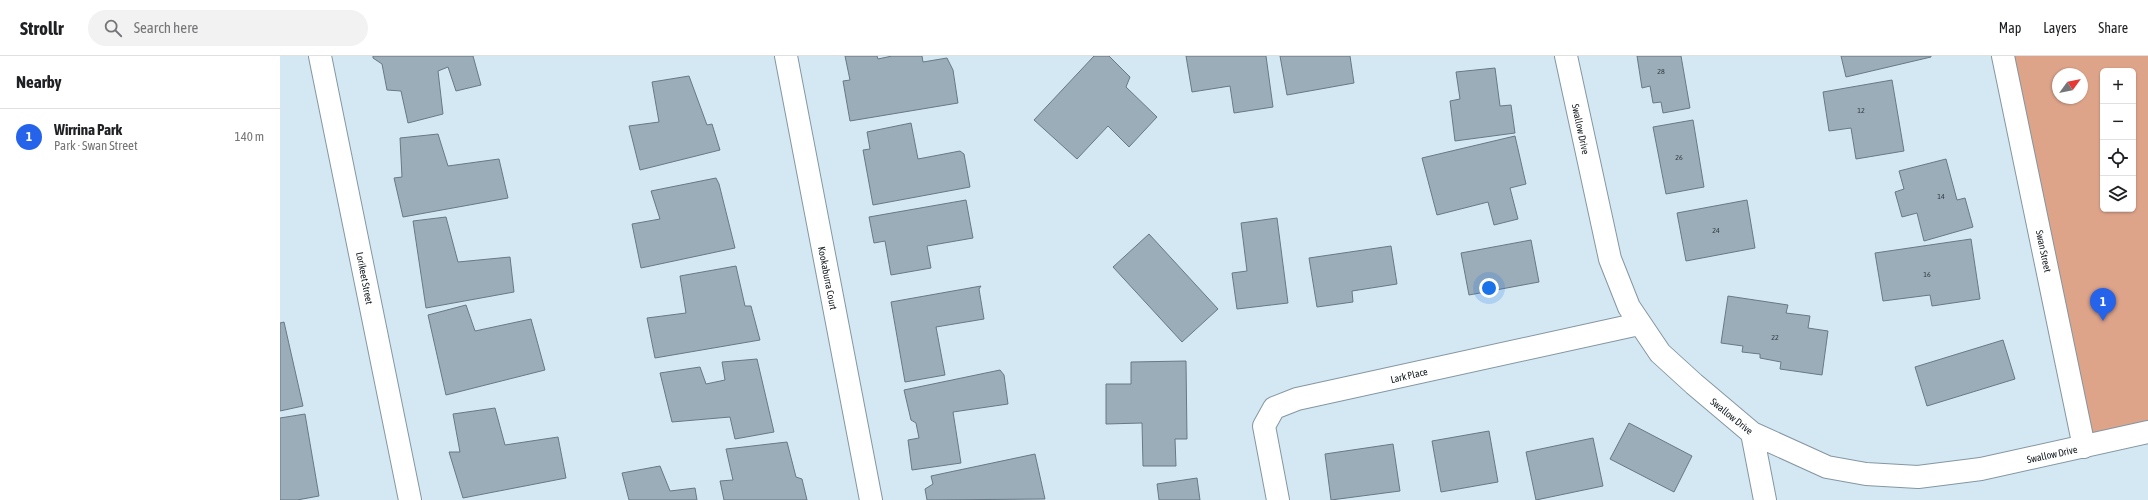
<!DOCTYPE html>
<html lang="en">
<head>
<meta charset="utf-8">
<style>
	body { margin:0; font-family:"Asap Condensed",sans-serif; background:#f2f2f2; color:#202124 }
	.controls { position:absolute; right:12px; top:12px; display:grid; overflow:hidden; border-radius:6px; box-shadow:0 1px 3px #0004 }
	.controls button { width:36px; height:36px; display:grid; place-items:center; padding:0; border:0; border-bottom:1px solid #e0e0e0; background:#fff; color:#202124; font:20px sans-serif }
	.compass { position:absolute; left:1772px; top:12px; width:36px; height:36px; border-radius:50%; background:#fff; box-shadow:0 1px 3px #0004; rotate:57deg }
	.you { position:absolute; left:1209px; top:232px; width:14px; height:14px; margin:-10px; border:3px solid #fff; border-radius:50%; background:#1a73e8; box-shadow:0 0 0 6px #1a73e833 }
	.badge { display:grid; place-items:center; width:26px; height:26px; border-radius:50%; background:#2563eb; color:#fff; font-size:13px; font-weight:700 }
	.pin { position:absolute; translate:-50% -33px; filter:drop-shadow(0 1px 2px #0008) }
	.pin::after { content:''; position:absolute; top:21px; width:14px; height:12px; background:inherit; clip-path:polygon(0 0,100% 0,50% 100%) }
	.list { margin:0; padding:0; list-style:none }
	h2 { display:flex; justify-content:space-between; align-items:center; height:52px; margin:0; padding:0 16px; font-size:17px }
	h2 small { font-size:13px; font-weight:400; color:#757577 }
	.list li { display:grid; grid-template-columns:26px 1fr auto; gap:12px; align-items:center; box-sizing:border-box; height:56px; padding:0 16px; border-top:1px solid #e0e0e0 }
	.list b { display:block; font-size:15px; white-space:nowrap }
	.list p { margin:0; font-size:13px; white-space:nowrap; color:#757577 }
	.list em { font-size:13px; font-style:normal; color:#757577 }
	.icon { flex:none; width:22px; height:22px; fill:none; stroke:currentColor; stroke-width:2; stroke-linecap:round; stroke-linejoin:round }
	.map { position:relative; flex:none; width:1868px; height:444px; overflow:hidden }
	header { display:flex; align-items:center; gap:24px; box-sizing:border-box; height:56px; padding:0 20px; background:#fff; border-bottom:1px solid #e0e0e0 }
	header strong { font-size:19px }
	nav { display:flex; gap:22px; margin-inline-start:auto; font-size:14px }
	.search { width:280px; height:36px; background:#f2f2f2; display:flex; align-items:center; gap:10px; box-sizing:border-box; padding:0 14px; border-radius:22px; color:#757577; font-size:15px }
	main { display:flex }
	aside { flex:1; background:#fff }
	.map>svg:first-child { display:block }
	.green { fill:#dda48a; fill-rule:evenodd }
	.building { fill:#9badb9; stroke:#687984 }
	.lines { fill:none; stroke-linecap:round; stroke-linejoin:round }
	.minor-casing { stroke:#8496a1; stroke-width:24 }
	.minor { stroke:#fff; stroke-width:22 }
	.labels { text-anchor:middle; stroke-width:3; stroke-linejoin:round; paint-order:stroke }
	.number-label { font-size:8px; fill:#343d43 }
	.street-label { font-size:10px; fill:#11181c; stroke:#fff }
</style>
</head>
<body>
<header>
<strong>Strollr</strong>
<div class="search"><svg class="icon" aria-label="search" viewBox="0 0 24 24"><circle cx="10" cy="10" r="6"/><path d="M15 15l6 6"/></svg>Search here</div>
<nav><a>Map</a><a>Layers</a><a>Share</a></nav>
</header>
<main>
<aside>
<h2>Nearby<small></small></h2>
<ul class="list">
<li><span class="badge">1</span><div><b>Wirrina Park</b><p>Park · Swan Street</p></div><em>140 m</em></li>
</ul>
</aside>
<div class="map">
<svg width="1868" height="444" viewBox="0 0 1868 444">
	<rect width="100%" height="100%" fill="#d4e8f4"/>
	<path class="green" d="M1723,0H1868V376L1804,391ZM1823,15H1853V153H1823ZM1778,18H1802V42H1778Z"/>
	<path class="building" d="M93,0H193L201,29L176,35L168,11L158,15L163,58L128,67L121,35L107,34L102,8L93,2Z
		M565,0H597L598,3L612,0H642L643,6L667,2L673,14L678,47L570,65L563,25L570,24Z
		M814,0H829L850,21L846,31L877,61L849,91L828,70L797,103L754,64Z
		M906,0H986L993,51L954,57L950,30L912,36Z
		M1000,0H1070L1074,27L1007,39Z
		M1357,0H1401L1410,52L1383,57L1381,46L1373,47L1370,30L1362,32Z
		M1561,0H1651V1L1566,21Z
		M1215,12L1220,50L1231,49L1235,77L1175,85L1170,45L1180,43L1176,16Z
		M409,20L427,69L432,68L440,94L360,114L349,70L379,66L372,26Z
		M1612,24L1624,95L1576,103L1571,72L1549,75L1543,36Z
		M1413,64L1424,131L1386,138L1373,71Z
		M631,67L638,103L680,95L684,98L690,131L593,149L583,94L590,93L587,76Z
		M158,78L168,110L219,103L228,142L123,161L114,122L122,121L120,82Z
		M1235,80L1246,128L1230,132L1238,163L1214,169L1208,146L1157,159L1142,102Z
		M1666,103L1677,144L1685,142L1693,171L1644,185L1637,157L1622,161L1615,136L1624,133L1619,115Z
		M436,122L439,128L455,192L361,212L352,168L380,163L371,135Z
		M686,144L693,182L647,190L651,212L611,219L605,185L594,187L589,161Z
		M1467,144L1475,192L1406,205L1397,157Z
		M166,161L178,206L230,201L234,236L146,252L133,165Z
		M997,162L1008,247L957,253L952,217L967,215L961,167Z
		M869,178L938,253L902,286L833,211Z
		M1691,183L1700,243L1652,250L1650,239L1603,245L1595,197Z
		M1251,184L1259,226L1189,239L1181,197Z
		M1111,190L1117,228L1072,235L1073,246L1037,251L1029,202Z
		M456,210L465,250H471L480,284L375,302L367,262L406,257L400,220Z
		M701,230L699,233L704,263L656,271L665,319L625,326L611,246Z
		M1448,240L1508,249L1506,257L1530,260L1528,272L1548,275L1542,319L1500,313L1501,306L1480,302V298L1462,296L1463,290L1441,287Z
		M186,249L195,275L251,263L265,314L166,339L148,259Z
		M4,266L23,350L0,355V267Z
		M1723,284L1735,323L1647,350L1635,311Z
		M477,303L494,376L455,383L450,361L392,366L380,317L420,311L426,328L445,324L442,306Z
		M906,305L907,383H895L896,410H863L862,367L826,368V328H851V306Z
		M720,314L724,319L728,348L673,356L681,407L632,414L628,384L639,382L636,367L631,364L624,334Z
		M215,352L225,389L278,381L286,422L183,442L169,396H180L173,358Z
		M25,358L39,440L17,444H0V362Z
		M1349,367L1412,400L1394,436L1330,403Z
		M1209,375L1218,426L1161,436L1152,385Z
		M1313,382L1323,430L1256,444L1246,396Z
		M507,386L516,421L522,423L527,444H444L440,425L453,424L446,393Z
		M1113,388L1120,435L1051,444L1045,398Z
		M755,398L765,443L647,444L645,433L653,428L651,420Z
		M380,410L390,435L415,432L417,444H349L342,417Z
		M917,422L920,444H879L877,428Z"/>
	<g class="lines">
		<g class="minor-casing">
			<path id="minor" d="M40,0L130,444
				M506,0L591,444
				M1286,0L1330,203L1349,251L1380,297L1414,328L1472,377L1547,411L1586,418L1638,421L1701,413L1868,376
				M1723,0L1804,391
				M1472,377L1485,444
				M998,444L984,370L994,352L1017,343L1359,268"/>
		</g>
		<use href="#minor" class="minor"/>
	</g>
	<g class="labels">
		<g class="number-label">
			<text x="1381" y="18">28</text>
			<text x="1581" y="57">12</text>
			<text x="1399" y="104">26</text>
			<text x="1661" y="143">14</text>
			<text x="1436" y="177">24</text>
			<text x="1647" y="221">16</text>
			<text x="1495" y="284">22</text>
		</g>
		<g class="street-label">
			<text transform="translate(1301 73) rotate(78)" y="4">Swallow Drive</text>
			<text transform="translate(1764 195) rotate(78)" y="4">Swan Street</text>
			<text transform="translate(85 222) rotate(79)" y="4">Lorikeet Street</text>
			<text transform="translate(548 222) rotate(79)" y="4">Kookaburra Court</text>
			<text transform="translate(1129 319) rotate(-13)" y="4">Lark Place</text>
			<text transform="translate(1452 360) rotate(39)" y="4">Swallow Drive</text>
			<text transform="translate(1772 398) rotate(-12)" y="4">Swallow Drive</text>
		</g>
	</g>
</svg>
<div class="controls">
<button>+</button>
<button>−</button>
<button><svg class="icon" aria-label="locate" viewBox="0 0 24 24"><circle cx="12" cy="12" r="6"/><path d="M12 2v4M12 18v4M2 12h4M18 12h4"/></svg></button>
<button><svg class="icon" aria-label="layers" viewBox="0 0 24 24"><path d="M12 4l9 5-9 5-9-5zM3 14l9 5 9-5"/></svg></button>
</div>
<svg class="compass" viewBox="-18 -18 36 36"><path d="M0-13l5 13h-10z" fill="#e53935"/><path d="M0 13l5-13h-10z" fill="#757577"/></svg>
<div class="you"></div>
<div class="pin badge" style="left:1823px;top:265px">1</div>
</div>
</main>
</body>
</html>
